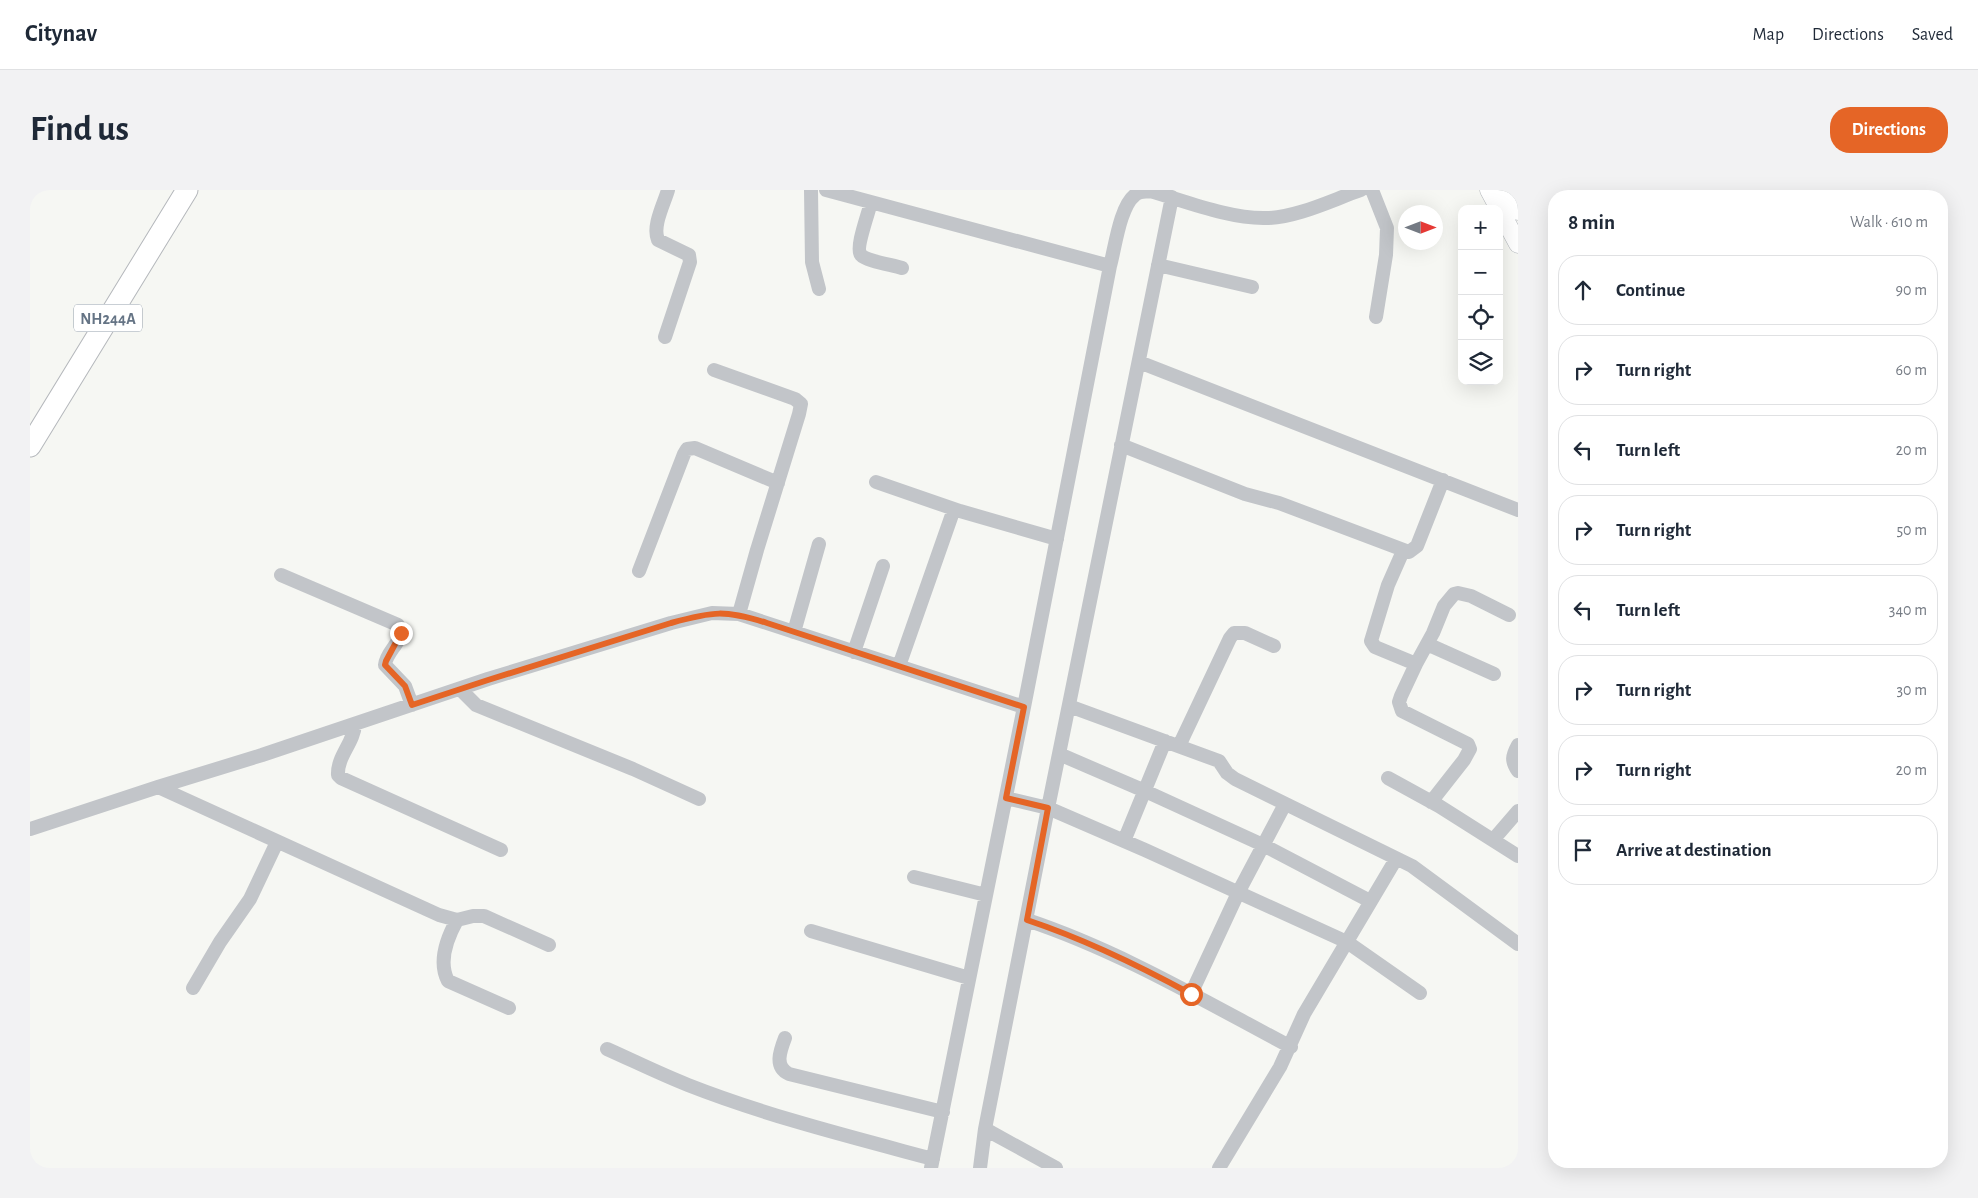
<!DOCTYPE html>
<html lang="en">
<head>
<meta charset="utf-8">
<style>
	body { margin:0; font-family:"Alegreya Sans",sans-serif; background:#f2f2f3; color:#1f2937 }
	.controls { position:absolute; right:15px; top:15px; display:grid; overflow:hidden; border-radius:10px; box-shadow:0 5px 20px #0002 }
	.controls button { width:45px; height:45px; display:grid; place-items:center; padding:0; border:0; border-bottom:1px solid #e0e1e3; background:#fff; color:#1f2937; font:25px sans-serif }
	.compass { position:absolute; left:1368px; top:15px; width:45px; height:45px; border-radius:50%; background:#fff; box-shadow:0 5px 20px #0002; rotate:90deg }
	.stop { position:absolute; width:15px; height:15px; margin:-11px; border:4px solid #e56526; border-radius:50%; background:#fff }
	.stop.end { background:#e56526; border-color:#fff; box-shadow:0 1px 5px #0008 }
	.list { margin:0; padding:0; list-style:none }
	h2 { display:flex; justify-content:space-between; align-items:center; height:65px; margin:0; padding:0 20px; font-size:21px }
	h2 small { font-size:16px; font-weight:400; color:#747a83 }
	.list li { display:grid; grid-template-columns:32px 1fr auto; gap:15px; align-items:center; box-sizing:border-box; height:70px; margin:0 10px 10px; padding:0 10px; border:1px solid #e0e1e3; border-radius:20px }
	.list b { display:block; font-size:19px; white-space:nowrap }
	.list em { font-size:16px; font-style:normal; color:#747a83 }
	.icon { flex:none; width:28px; height:28px; fill:none; stroke:currentColor; stroke-width:2; stroke-linecap:round; stroke-linejoin:round }
	.map { position:relative; flex:none; width:1488px; height:978px; overflow:hidden; border-radius:20px }
	header { display:flex; align-items:center; gap:30px; box-sizing:border-box; height:70px; padding:0 25px; background:#fff; border-bottom:1px solid #e0e1e3 }
	header strong { font-size:24px }
	nav { display:flex; gap:28px; margin-inline-start:auto; font-size:18px }
	.intro { display:flex; align-items:center; justify-content:space-between; box-sizing:border-box; height:120px; padding:0 30px }
	h1 { margin:0; font-size:35px }
	.button { padding:12px 22px; border-radius:20px; background:#e56526; color:#fff; font-size:18px; font-weight:700 }
	main { display:flex; gap:30px; padding:0 30px }
	aside { flex:1; background:#fff; border-radius:20px; box-shadow:0 5px 20px #0002 }
	.map>svg:first-child { display:block }
	.lines { fill:none; stroke-linecap:round; stroke-linejoin:round }
	.major-casing { stroke:#b3b7bc; stroke-width:19 }
	.highway-casing { stroke:#b5b8bc; stroke-width:23 }
	.minor { stroke:#c2c5c9; stroke-width:14 }
	.major { stroke:#fff; stroke-width:18 }
	.highway { stroke:#fff; stroke-width:21 }
	.route { stroke:#e56526; stroke-width:6 }
	.labels { text-anchor:middle; stroke-width:5; stroke-linejoin:round; paint-order:stroke }
	.shield { fill:#fff; stroke:#939eaa; stroke-width:1 }
	.shield-label { font-size:16px; font-weight:bold; fill:#657485 }
</style>
</head>
<body>
<header>
<strong>Citynav</strong>
<nav><a>Map</a><a>Directions</a><a>Saved</a></nav>
</header>
<div class="intro"><h1>Find us</h1><a class="button">Directions</a></div>
<main>
<div class="map">
<svg width="1488" height="978" viewBox="0 0 1488 978">
	<rect width="100%" height="100%" fill="#f6f7f3"/>
	<g class="lines">
		<g class="major-casing">
			<path id="major" d="M1459,0L1488,54
				M1477,0L1488,21"/>
		</g>
		<g class="highway-casing">
			<path id="highway" d="M0,256L157,0"/>
		</g>
		<path class="minor" d="M781,0L782,72L789,99
			M796,0L1080,76
			M1342,0L1357,38L1356,65L1346,127
			M841,12C839,22 825,58 831,65C836,71 863,75 872,78
			M1128,75L1222,97
			M635,147L660,72L659,65L628,50C622,36 634,14 638,0
			M1109,172L1488,320
			M684,180L765,209L771,214L769,224L727,360L709,424
			M1091,255L1215,304L1249,313L1379,362L1387,356L1413,290
			M846,292L930,321L1027,349
			M1373,361L1358,395L1341,451L1345,457L1386,474
			M609,381L654,264L657,259L665,258L748,293
			M251,385L368,435C377,450 356,460 355,475L375,496L382,515
			M764,442L789,354
			M1397,454L1464,484
			M824,462L853,376
			M869,476L924,319
			M430,499L446,515L603,579L669,609
			M1039,516L1189,571L1197,583L1205,589L1382,676L1488,754
			M325,534C324,553 307,566 308,585L311,588L471,660
			M1488,555C1482,566 1481,571 1488,581
			M1149,556L1200,448L1204,443H1215L1244,456
			M1029,564L1115,601L1233,655L1340,711
			M1358,588L1409,616L1488,666
			M128,597L409,725L427,730L443,726H454L519,755
			M976,608L1018,618L1115,660L1317,752L1390,803
			M1401,612L1434,570L1440,559L1438,554L1372,521L1369,512L1371,506L1386,474L1403,443L1414,416L1424,404L1428,403L1441,406L1479,425
			M0,639L128,597L232,565L458,489L641,433L682,423L709,424L994,517
			M1463,650L1488,621
			M1094,651L1135,551
			M884,687L956,705
			M427,730C417,748 408,772 418,791L479,818
			M997,730C1090,761 1174,811 1261,857
			M781,741L939,788
			M163,798L190,752L220,709L247,652
			M1161,804L1208,703L1255,614
			M755,848C750,861 744,877 759,884L913,922
			M577,859C604,871 630,884 658,895C737,926 821,947 903,969
			M955,939L1026,978
			M901,978L994,517L1080,76C1085,58 1090,16 1105,5C1109,1 1115,2 1120,1C1155,11 1200,29 1236,28C1266,28 1302,10 1331,0
			M950,978L955,939L1018,618L1142,7
			M1189,978L1250,877L1274,824L1366,669"/>
		<use href="#major" class="major"/>
		<use href="#highway" class="highway"/>
	</g>
	<g class="lines">
		<path class="route" d="M371,443L356,471L355,475L375,496L382,515L458,490L641,433C684,421 695,420 737,433L994,517L976,608L1018,618L997,730C1054,749 1108,775 1161,804"/>
	</g>
	<g class="labels">
		<rect class="shield" x="44" y="114.5" width="68" height="27" rx="4"/>
		<g class="shield-label">
			<text x="78" y="134">NH244A</text>
		</g>
	</g>
</svg>
<div class="controls">
<button>+</button>
<button>−</button>
<button><svg class="icon" aria-label="locate" viewBox="0 0 24 24"><circle cx="12" cy="12" r="6"/><path d="M12 2v4M12 18v4M2 12h4M18 12h4"/></svg></button>
<button><svg class="icon" aria-label="layers" viewBox="0 0 24 24"><path d="M12 4l9 5-9 5-9-5zM3 14l9 5 9-5"/></svg></button>
</div>
<svg class="compass" viewBox="-18 -18 36 36"><path d="M0-13l5 13h-10z" fill="#e53935"/><path d="M0 13l5-13h-10z" fill="#747a83"/></svg>
<div class="stop" style="left:1161px;top:804px"></div>
<div class="stop end" style="left:371px;top:443px"></div>
</div>
<aside>
<h2>8 min<small>Walk · 610 m</small></h2>
<ul class="list">
<li><svg class="icon" aria-label="ahead" viewBox="0 0 24 24"><path d="M12 20V5M6 11l6-6 6 6"/></svg><div><b>Continue</b></div><em>90 m</em></li>
<li><svg class="icon" aria-label="right" viewBox="0 0 24 24"><path d="M7 20v-9h11M14 6l5 5-5 5"/></svg><div><b>Turn right</b></div><em>60 m</em></li>
<li><svg class="icon" aria-label="left" viewBox="0 0 24 24"><path d="M17 20v-9H6M10 6l-5 5 5 5"/></svg><div><b>Turn left</b></div><em>20 m</em></li>
<li><svg class="icon" aria-label="right" viewBox="0 0 24 24"><path d="M7 20v-9h11M14 6l5 5-5 5"/></svg><div><b>Turn right</b></div><em>50 m</em></li>
<li><svg class="icon" aria-label="left" viewBox="0 0 24 24"><path d="M17 20v-9H6M10 6l-5 5 5 5"/></svg><div><b>Turn left</b></div><em>340 m</em></li>
<li><svg class="icon" aria-label="right" viewBox="0 0 24 24"><path d="M7 20v-9h11M14 6l5 5-5 5"/></svg><div><b>Turn right</b></div><em>30 m</em></li>
<li><svg class="icon" aria-label="right" viewBox="0 0 24 24"><path d="M7 20v-9h11M14 6l5 5-5 5"/></svg><div><b>Turn right</b></div><em>20 m</em></li>
<li><svg class="icon" aria-label="arrive" viewBox="0 0 24 24"><path d="M6 21V4h12l-3 4 3 4H6"/></svg><div><b>Arrive at destination</b></div></li>
</ul>
</aside>
</main>
</body>
</html>
